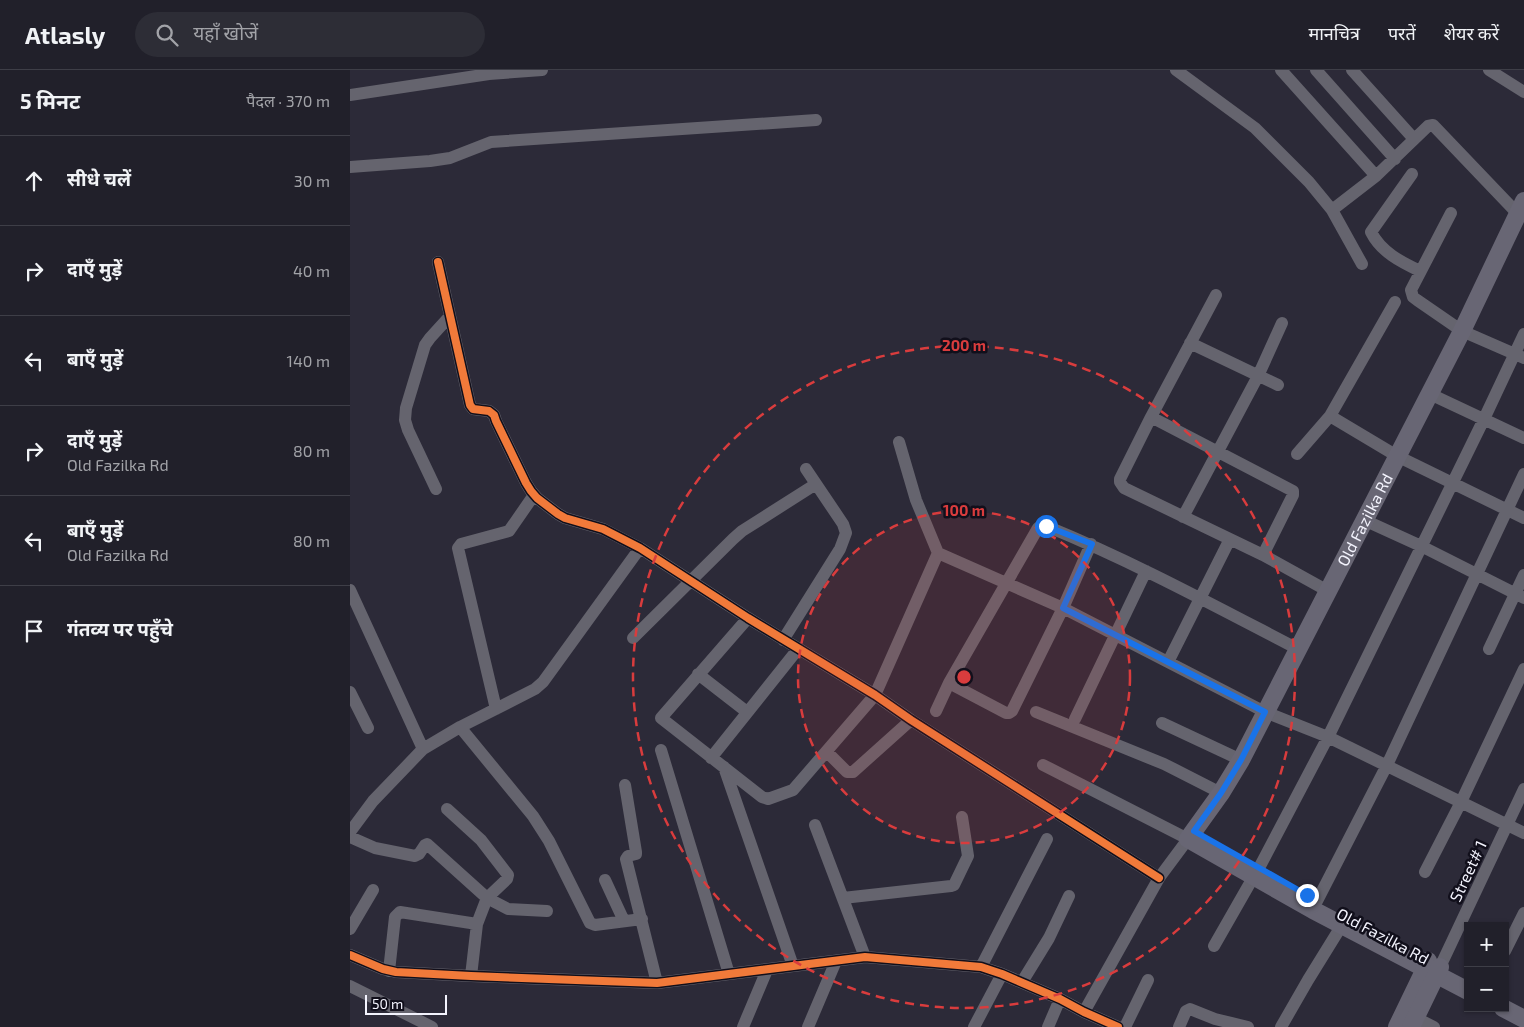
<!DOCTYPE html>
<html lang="hi">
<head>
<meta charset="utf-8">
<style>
	body { margin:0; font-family:"Exo 2","Noto Sans Devanagari",sans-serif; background:#2d2d36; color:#f1f3f6 }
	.controls { position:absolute; right:15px; bottom:15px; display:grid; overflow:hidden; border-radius:0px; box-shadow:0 1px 4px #0004 }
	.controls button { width:45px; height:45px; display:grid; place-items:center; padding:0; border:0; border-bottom:1px solid #3e3e47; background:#21202a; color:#f1f3f6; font:25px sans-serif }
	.scale { position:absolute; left:15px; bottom:12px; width:82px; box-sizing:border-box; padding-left:5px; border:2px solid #f3f3fd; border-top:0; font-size:14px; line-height:18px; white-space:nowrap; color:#f3f3fd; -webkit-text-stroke:4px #110f1b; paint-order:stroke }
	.stop { position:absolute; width:15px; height:15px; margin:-11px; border:4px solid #1a73e8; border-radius:50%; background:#fff }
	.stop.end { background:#1a73e8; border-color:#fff; box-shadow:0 1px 5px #0008 }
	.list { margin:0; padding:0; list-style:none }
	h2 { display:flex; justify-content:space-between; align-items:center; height:65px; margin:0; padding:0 20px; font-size:21px }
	h2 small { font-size:16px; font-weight:400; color:#a2a3a8 }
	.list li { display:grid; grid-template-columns:32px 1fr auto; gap:15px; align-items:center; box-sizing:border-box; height:90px; padding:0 20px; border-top:1px solid #3e3e47 }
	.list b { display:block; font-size:19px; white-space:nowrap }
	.list p { margin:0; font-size:16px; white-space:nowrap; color:#a2a3a8 }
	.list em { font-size:16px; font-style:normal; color:#a2a3a8 }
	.icon { flex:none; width:28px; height:28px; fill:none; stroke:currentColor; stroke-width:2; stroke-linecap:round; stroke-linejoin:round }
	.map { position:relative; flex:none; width:1174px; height:957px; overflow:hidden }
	header { display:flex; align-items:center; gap:30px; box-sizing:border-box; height:70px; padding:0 25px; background:#21202a; border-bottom:1px solid #3e3e47 }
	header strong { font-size:24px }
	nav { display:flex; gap:28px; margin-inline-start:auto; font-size:18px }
	.search { width:350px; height:45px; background:#2d2d36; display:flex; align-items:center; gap:12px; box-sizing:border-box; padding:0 18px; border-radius:28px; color:#a2a3a8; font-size:19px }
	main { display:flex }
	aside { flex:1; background:#21202a }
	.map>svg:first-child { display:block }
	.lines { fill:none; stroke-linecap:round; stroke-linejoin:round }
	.minor { stroke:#65646e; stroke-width:12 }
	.secondary { stroke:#686674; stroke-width:18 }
	.cycleway-casing { stroke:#110f1b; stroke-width:11 }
	.cycleway { stroke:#f17a3a; stroke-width:8 }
	.route { stroke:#1a73e8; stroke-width:6 }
	.ring { fill:none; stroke:#d93c3d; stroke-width:2.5; stroke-dasharray:9 6 }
	.labels { text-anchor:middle; stroke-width:5; stroke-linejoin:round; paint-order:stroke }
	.street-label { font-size:16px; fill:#f3f3fd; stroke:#110f1b }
	.centre { fill:#d93c3d; stroke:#110f1b; stroke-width:2.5 }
	.ring-label { font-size:15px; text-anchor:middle; font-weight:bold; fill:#d93c3d; stroke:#110f1b; stroke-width:5; stroke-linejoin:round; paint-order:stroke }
</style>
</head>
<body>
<header>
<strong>Atlasly</strong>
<div class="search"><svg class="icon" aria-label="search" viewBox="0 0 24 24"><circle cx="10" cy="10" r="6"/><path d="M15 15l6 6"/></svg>यहाँ खोजें</div>
<nav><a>मानचित्र</a><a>परतें</a><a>शेयर करें</a></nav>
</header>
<main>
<aside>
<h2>5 मिनट<small>पैदल · 370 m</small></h2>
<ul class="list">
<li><svg class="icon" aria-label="ahead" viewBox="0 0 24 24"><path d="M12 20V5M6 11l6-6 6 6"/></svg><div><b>सीधे चलें</b></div><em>30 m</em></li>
<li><svg class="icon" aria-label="right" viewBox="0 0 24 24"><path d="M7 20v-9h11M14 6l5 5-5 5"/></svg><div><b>दाएँ मुड़ें</b></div><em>40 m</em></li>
<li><svg class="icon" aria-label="left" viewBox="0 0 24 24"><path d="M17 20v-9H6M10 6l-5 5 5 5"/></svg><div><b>बाएँ मुड़ें</b></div><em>140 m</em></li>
<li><svg class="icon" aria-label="right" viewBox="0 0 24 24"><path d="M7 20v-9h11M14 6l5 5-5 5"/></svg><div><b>दाएँ मुड़ें</b><p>Old Fazilka Rd</p></div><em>80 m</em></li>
<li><svg class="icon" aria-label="left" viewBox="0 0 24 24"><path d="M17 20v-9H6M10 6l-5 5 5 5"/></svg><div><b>बाएँ मुड़ें</b><p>Old Fazilka Rd</p></div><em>80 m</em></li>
<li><svg class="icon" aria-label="arrive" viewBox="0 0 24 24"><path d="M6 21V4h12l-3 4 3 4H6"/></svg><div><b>गंतव्य पर पहुँचे</b></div></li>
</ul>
</aside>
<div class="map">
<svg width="1174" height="957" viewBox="0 0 1174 957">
	<rect width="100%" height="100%" fill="#2c2a38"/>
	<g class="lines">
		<path class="minor" d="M826,0L905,58L959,112L982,140L1012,194
			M931,0L1026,106
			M966,0L1045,89
			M1002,0L1064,69
			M1139,0L1174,22
			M0,25L139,4L192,0
			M0,97L80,91L100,88L141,72L466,50
			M1062,104L1021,162C1031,182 1051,192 1070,201
			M982,140L1026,106L1078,56L1083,55L1168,144
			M1101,143L1061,220L1063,227L1067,230L1112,261L1174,288
			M88,192L120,335L123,339L139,341L144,345L146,351L176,413L181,421L187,428L208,444L215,448L253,459L290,478L398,548L525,625L561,650L809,808
			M866,225L801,347L770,409V412L774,418L913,485L978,521
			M840,273L928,315
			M1080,324L1174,368
			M980,346L1047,386L1174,448
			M801,347L943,421V425L913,485
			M549,372L566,430L588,483L713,538L915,642L978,667L1174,763
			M947,384L980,346L1045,232
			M86,419L58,360L55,350L56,338L75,275L80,268L100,246
			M833,447L908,306L932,253
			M1014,450L1071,476L1174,528
			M0,520L73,679
			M398,548L311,648L412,727L418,729L443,720L525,625L588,483
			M283,568L383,469L392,461L466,414
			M433,570L490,479L496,463L493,454L456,399
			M1139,579L1174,505
			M818,592L880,469
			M348,604L397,642
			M599,613L656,643H659L662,641L713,538L741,474
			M0,622L18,658
			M146,639L108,478L111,474L159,461L184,425
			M586,641L599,613L688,458L691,456H696C782,491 865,536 948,579
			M686,642L814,694L871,723
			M725,649L796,501
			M812,653L891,690
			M110,657L183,746L199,771L240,853L245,855L292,849
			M311,680L379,904
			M477,682L497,702H503L561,650
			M361,688L448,579
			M693,695L838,769L809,808L734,942
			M374,697L443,896
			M275,715L286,782V784L278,786L276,789L307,913
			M97,739L131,770L158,805L157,809L137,828L158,839L197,841
			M465,755L515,887
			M0,762L23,731L73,679L110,657L185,619L193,612L290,478
			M0,767L25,778L65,786L69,784L75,775L77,774L137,828L127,854L121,906
			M909,798L978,667L1134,349L1174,264
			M1075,802L1111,732L1174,599
			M255,810L274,851
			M493,828L601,816L604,815L618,786L612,747
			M967,831L1037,695L1174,404
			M0,859L23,820
			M864,876L904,806
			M1155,881L1174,843
			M0,885L33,899L46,902L121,906L307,913L515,887L631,897L652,904L710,929L734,942L768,957
			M631,897L697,769
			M1090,897L1174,719
			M39,901L45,847L50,842L127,854
			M672,912L699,868L719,826
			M0,916L82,957
			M1066,948L1084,957
			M393,957L417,900
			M458,957L486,891
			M624,957L652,904
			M698,957L710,929
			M775,957L798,910
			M829,957L836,941L840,939L865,949L898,957
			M931,957L958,910L992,855"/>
		<g class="secondary">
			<path id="s1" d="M1118,921L963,840L838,769L871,723L891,690L1112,261L1174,131"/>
			<path d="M1153,938L1174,949"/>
			<path d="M1047,957L1075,899L1078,891"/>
			<path d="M1061,957L1090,897"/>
		</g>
		<g class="cycleway-casing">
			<path id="cycleway" d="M88,192L120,335L123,339L139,341L144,345L146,351L176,413L181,421L187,428L208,444L215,448L253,459L290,478L398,548L525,625L561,650L809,808
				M0,885L33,899L46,902L121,906L307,913L515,887L631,897L652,904L710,929L734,942L768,957"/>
		</g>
		<use href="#cycleway" class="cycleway"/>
	</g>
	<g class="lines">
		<path class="route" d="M696,456L742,474L713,538L915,642L891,690L871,723L844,761L957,825"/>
	</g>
	<circle cx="614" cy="607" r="166" fill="#d93c3d" fill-opacity=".12"/>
	<g class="ring">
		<circle cx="614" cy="607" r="166"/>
		<circle cx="614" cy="607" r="331"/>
	</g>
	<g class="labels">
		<g class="street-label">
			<text dy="6" stroke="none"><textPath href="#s1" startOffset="684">Old Fazilka Rd</textPath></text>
			<text transform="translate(1118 801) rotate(-65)" y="6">Street# 1</text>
			<text transform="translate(1033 866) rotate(28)" y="6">Old Fazilka Rd</text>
		</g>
	</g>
	<circle cx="614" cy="607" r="8" class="centre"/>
	<g class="ring-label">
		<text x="614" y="281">200 m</text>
		<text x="614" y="446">100 m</text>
	</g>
</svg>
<div class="controls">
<button>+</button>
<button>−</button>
</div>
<div class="scale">50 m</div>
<div class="stop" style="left:696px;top:456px"></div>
<div class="stop end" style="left:957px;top:825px"></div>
</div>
</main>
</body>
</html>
